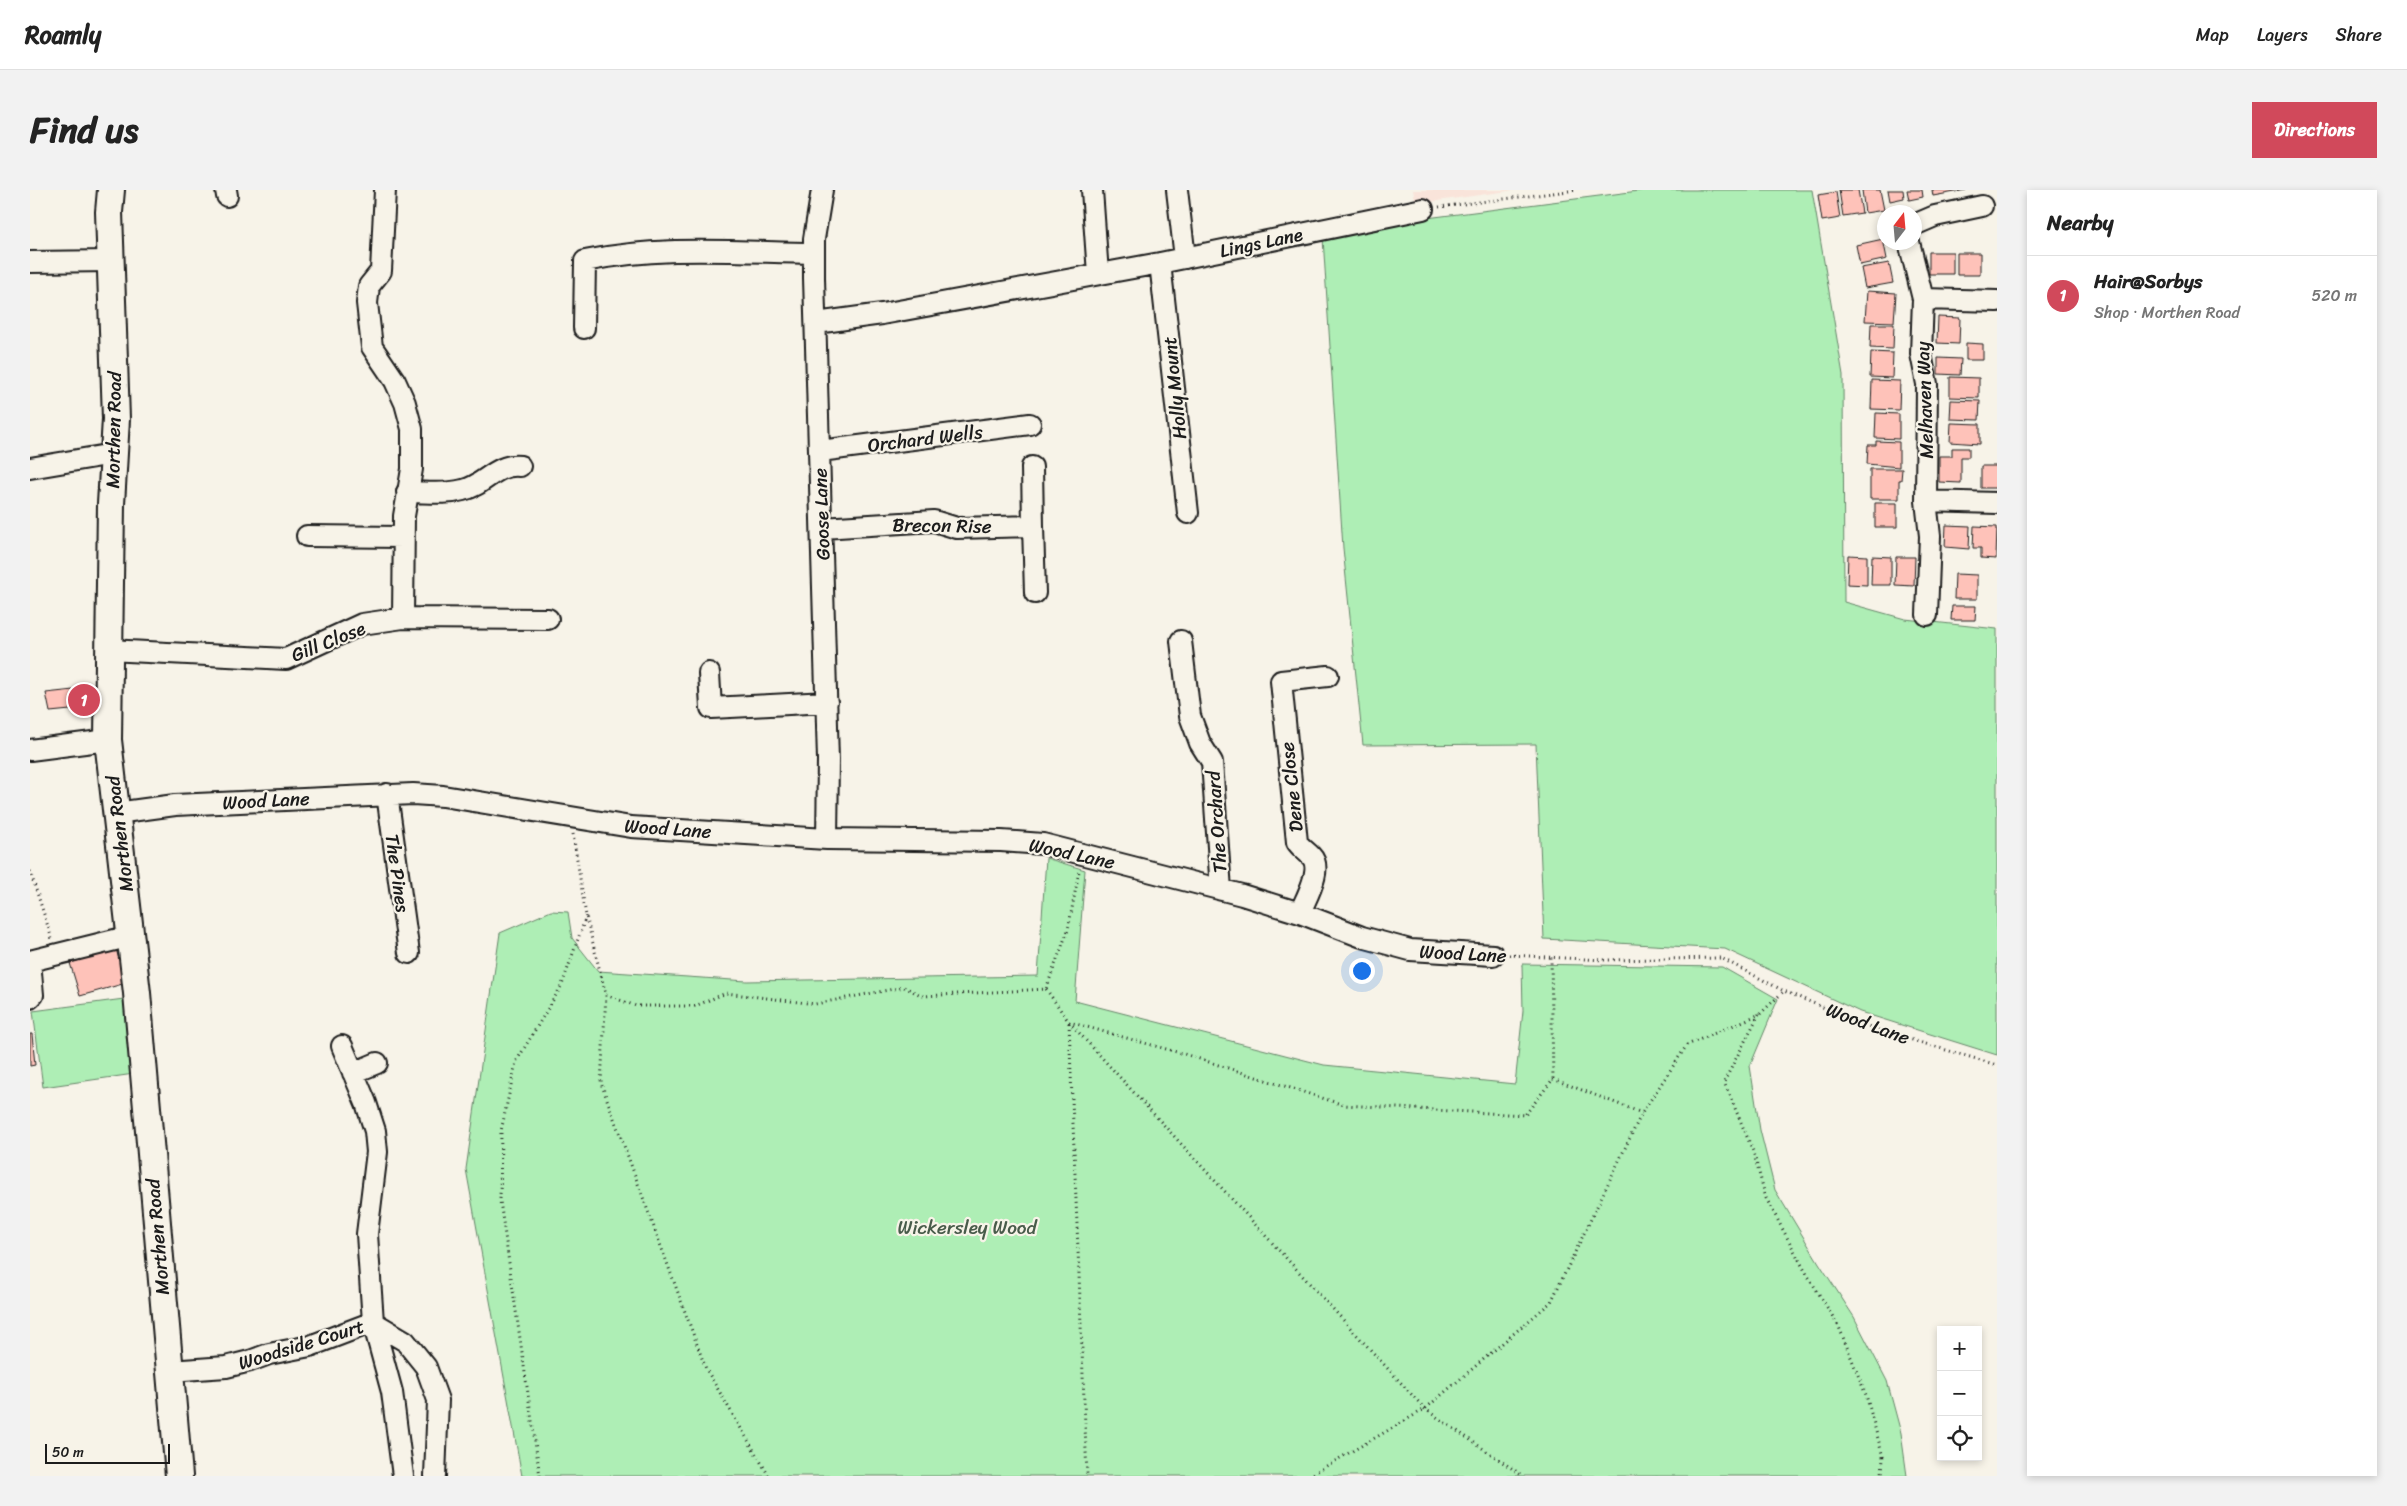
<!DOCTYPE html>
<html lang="en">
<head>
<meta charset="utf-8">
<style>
	body { margin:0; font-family:Sriracha,sans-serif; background:#f2f2f2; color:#222 }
	.controls { position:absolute; right:15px; bottom:15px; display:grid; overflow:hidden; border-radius:0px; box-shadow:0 2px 8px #0003 }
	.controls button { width:45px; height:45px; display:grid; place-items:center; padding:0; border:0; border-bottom:1px solid #e0e0e0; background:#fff; color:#222; font:25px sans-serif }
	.compass { position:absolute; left:1847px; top:15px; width:45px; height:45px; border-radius:50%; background:#fff; box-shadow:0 2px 8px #0003; rotate:16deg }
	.scale { position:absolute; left:15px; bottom:12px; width:125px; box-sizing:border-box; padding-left:5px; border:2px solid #1c1c1c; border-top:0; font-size:14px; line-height:18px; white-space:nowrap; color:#1c1c1c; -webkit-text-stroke:4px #f7f3e8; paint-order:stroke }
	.you { position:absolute; left:1331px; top:780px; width:18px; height:18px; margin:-12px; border:4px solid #fff; border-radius:50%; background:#1a73e8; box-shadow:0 0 0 8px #1a73e833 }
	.badge { display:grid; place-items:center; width:32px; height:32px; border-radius:50%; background:#d1495b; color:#fff; font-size:16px; font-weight:700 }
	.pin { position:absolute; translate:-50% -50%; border:2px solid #fff; box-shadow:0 1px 5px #0006 }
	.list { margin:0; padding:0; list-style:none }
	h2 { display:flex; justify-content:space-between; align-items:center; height:65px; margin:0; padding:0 20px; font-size:21px }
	h2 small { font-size:16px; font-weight:400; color:#767676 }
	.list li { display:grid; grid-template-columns:32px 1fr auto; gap:15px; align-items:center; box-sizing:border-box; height:80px; padding:0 20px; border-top:1px solid #e0e0e0 }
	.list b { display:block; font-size:19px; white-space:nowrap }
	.list p { margin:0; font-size:16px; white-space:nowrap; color:#767676 }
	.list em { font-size:16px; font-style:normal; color:#767676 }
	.icon { flex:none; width:28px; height:28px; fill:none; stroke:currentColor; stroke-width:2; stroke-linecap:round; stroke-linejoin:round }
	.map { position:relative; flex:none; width:1967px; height:1286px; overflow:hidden; border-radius:0px }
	header { display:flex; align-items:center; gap:30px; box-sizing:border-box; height:70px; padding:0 25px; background:#fff; border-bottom:1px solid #e0e0e0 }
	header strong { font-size:24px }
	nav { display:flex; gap:28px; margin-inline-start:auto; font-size:18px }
	.intro { display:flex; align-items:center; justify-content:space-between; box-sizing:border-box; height:120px; padding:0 30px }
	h1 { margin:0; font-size:35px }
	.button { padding:12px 22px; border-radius:0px; background:#d1495b; color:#fff; font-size:18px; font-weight:700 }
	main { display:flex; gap:30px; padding:0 30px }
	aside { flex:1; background:#fff; border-radius:0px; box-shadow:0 2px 8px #0003 }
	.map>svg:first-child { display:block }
	.built { fill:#f9e4da }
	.green { fill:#aeeeb5; stroke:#658568 }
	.building { fill:#fec2b9; stroke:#1c1c1c }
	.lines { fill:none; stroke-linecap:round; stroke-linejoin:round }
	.minor-casing { stroke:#1c1c1c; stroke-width:24 }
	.major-casing { stroke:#1c1c1c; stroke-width:30 }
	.path { stroke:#1c1c1c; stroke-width:3; stroke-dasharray:1 4; stroke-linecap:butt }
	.minor { stroke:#f7f3e8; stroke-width:20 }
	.major { stroke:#f7f3e8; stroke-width:26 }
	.labels { text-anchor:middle; stroke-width:4.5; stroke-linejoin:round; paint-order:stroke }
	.street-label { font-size:19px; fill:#1c1c1c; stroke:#f7f3e8 }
	.park-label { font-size:19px; fill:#485b4a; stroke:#f7f3e8 }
</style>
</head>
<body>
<header>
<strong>Roamly</strong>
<nav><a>Map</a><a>Layers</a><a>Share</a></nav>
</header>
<div class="intro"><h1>Find us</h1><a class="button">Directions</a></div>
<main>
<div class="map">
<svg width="1967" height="1286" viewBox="0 0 1967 1286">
	<rect width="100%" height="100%" fill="#f7f3e8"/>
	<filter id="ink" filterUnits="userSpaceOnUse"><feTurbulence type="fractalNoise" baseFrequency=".02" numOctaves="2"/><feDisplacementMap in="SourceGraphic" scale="10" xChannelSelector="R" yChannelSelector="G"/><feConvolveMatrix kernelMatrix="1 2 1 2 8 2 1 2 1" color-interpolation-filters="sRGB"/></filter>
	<g filter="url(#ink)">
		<path class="built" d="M1383,0H1485L1386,14Z"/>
		<path class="green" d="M1616,0H1782L1813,185L1814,412L1875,429L1967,439V865L1830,822L1695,759L1514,749L1506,554L1333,555L1313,358L1293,48L1389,29Z
			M1016,668L1055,680L1045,811L1294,875L1485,894L1493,821L1492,774L1692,777L1748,809L1720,876L1730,940L1745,1000L1789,1073L1824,1127L1857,1191L1871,1243L1877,1286H492L436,979L470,743L521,721L538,722L542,748L568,781L717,791L1008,786Z
			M94,809L104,884L13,897L3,821Z"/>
		<path class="building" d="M1809,0H1828L1832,23L1813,26Z
			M1832,0H1850L1854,20L1835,23Z
			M1858,0H1873L1874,8L1860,11Z
			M1877,0H1892L1893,7L1879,10Z
			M1902,0H1936L1903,6Z
			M1806,2L1810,28L1792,31L1788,5Z
			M1853,49L1857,69L1830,75L1826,55Z
			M1899,62H1923V84H1899Z
			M1927,63H1950V85H1927Z
			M1859,73L1863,93L1835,98L1831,78Z
			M1837,101L1866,103L1864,132L1835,131Z
			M1908,127L1930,128L1929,154L1907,153Z
			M1841,134H1864L1863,159L1840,158Z
			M1936,153L1953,154V170H1936Z
			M1841,162L1863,163L1862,188L1840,187Z
			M1908,168L1931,169L1930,185L1908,184Z
			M1920,187L1949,188V208L1920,207Z
			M1842,190L1870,191L1869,220L1841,219Z
			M1921,210L1950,211L1949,230L1920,229Z
			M1846,223L1869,224V249L1845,248Z
			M1921,233L1950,234V254L1920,252Z
			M1846,251L1869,252V277L1837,274L1838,255H1846Z
			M1922,258H1939V267H1931V293L1909,292V266H1922Z
			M1951,276H1967V298H1951Z
			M1840,279H1872L1871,290H1869V309H1840Z
			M1845,313H1867V337H1845Z
			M1916,335L1940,336L1939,359L1915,357Z
			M1944,336L1967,337L1966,369L1951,368V358H1943Z
			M1818,365L1837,366V395L1817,394Z
			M1842,366L1861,367V395H1841Z
			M1866,367H1885L1884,396L1865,395Z
			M1925,384L1947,385V409H1924Z
			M1922,416H1946L1945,430H1921Z
			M62,498L61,518L20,522L16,503Z
			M86,759L96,793L50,806L40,773Z
			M0,844H2L5,875L0,876Z"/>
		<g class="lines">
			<g class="minor-casing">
				<path id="minor" d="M196,0L197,6
					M355,0L351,81L339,96L337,113L342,157L365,191L375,213L382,239V279L374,326L373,428
					M792,0L784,49V88L798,570L797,649
					M1062,0L1068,84
					M1147,0L1155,68
					M1884,35L1905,26L1952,16
					M1879,52L1893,109L1891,164L1897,194L1896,311L1900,346L1897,425
					M0,72L81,71
					M1130,73L1158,323
					M1893,109L1967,111
					M786,133L852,124L1130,73L1393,19
					M554,138L555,71C630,55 708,62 784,63
					M790,261L1000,234
					M1002,277L1003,336
					M0,278L83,264
					M377,302C396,302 415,305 433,300C454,296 466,273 490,276
					M1896,311L1967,313
					M792,338L904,331L927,338L1003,336L1005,403
					M277,346L373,347
					M1151,451L1160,526L1170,553L1182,572L1191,700
					M78,460L256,469L332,434L373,428L518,429
					M679,483L681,518L797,512
					M0,560L78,550
					M357,604L379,763
					M86,623L145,615L383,604L413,606L601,637L797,649L971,651L1013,654L1212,705L1270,723L1332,747L1380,760L1463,765
					M1270,723C1275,709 1294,679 1281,666C1276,661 1271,658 1267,652L1251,491L1298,486
					M0,771L101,746
					M0,808L3,805L0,771
					M323,883L347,873
					M343,1132L375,1151L396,1177L408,1210L405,1286
					M343,1132L362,1202L373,1286
					M139,1181L196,1177L220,1171L239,1164L280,1156L343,1132L337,1044L347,962L345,941L336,913L312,856"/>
			</g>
			<g class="major-casing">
				<path id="major" d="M81,0L79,22L86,229L81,314L78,550L107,803L149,1286"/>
			</g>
			<path class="path" d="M1409,17L1547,0
				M543,644L556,726L576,805L571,893L676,1179L739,1286
				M0,681L22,749
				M1479,765L1573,770L1691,768L1754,801L1845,839L1967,875
				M1016,799L1039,832L1154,864L1314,915L1495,925L1523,889L1521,767
				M576,805L606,816H665L696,803L785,814L874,797L893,806L1016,799L1038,740L1049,681
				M1729,824L1694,892L1723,961L1736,1008L1775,1081L1809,1137L1836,1205L1853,1267L1852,1286
				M1039,832L1395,1219L1493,1286
				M1039,833L1057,1286
				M1523,889L1612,923
				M510,1286L470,1011L471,941L486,872L532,795L556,726
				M1279,1286L1395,1219L1521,1112L1612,923L1657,855L1730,824L1754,801"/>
			<use href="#minor" class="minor"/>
			<use href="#major" class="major"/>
		</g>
	</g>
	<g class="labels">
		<g class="street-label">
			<text transform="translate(1231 52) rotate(-12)" y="7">Lings Lane</text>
			<text transform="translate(1144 198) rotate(-96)" y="7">Holly Mount</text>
			<text transform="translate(1894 210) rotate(-92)" y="7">Melhaven Way</text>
			<text transform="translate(83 240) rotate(-89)" y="7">Morthen Road</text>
			<text transform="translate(895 248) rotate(-7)" y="7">Orchard Wells</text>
			<text transform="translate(791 324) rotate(-92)" y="7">Goose Lane</text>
			<text transform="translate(912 335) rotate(1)" y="7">Brecon Rise</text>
			<text transform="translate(298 451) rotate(-22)" y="7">Gill Close</text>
			<text transform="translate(1261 597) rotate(-96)" y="7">Dene Close</text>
			<text transform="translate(236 610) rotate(-3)" y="7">Wood Lane</text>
			<text transform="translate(1186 632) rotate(-94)" y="7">The Orchard</text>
			<text transform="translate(638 638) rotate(4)" y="7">Wood Lane</text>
			<text transform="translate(89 644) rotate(-97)" y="7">Morthen Road</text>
			<text transform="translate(1042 663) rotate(12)" y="7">Wood Lane</text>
			<text transform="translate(368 683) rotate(82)" y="7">The Pines</text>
			<text transform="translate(1433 763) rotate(3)" y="7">Wood Lane</text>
			<text transform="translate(1838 833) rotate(20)" y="7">Wood Lane</text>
			<text transform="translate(127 1047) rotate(-95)" y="7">Morthen Road</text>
			<text transform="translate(271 1154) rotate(-17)" y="7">Woodside Court</text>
		</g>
		<g class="park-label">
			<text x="937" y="1044">Wickersley Wood</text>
		</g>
	</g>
</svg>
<div class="controls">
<button>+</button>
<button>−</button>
<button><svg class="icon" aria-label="locate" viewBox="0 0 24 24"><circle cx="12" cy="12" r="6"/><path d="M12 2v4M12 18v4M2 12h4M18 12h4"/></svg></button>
</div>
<svg class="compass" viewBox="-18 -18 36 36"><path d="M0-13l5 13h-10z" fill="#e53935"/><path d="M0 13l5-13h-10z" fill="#767676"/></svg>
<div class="scale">50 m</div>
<div class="you"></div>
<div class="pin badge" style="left:54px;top:510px">1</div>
</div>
<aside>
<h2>Nearby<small></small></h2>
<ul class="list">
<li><span class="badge">1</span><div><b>Hair@Sorbys</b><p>Shop · Morthen Road</p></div><em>520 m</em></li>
</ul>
</aside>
</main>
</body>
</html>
